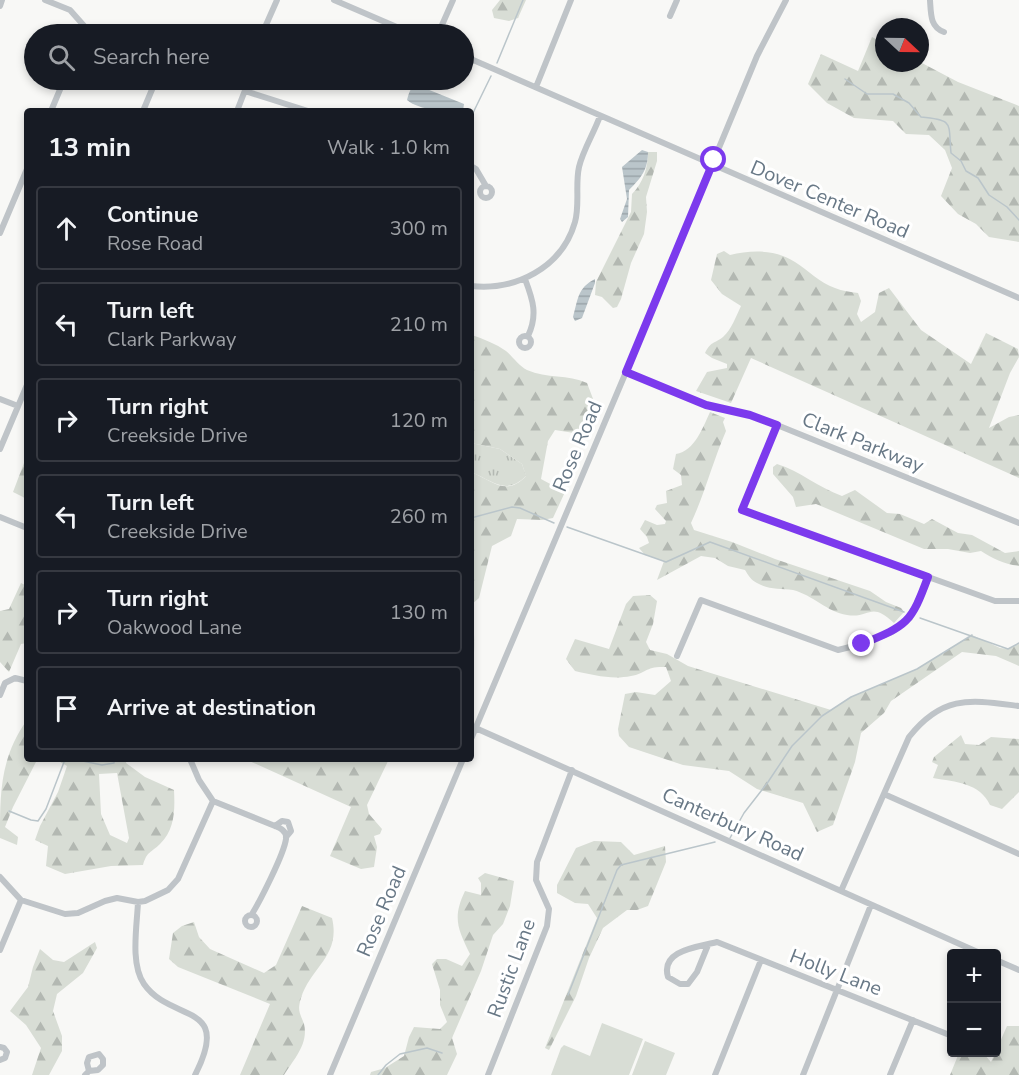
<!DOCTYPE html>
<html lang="en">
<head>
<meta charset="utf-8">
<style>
	body { margin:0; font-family:"Nunito Sans",sans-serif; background:#242831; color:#f1f3f6 }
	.controls { position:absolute; right:18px; bottom:18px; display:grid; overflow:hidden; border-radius:6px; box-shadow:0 3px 9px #0003 }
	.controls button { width:54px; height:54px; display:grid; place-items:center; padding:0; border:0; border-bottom:2px solid #363941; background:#171b24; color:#f1f3f6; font:30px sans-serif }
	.compass { position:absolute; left:875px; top:18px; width:54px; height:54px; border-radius:50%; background:#171b24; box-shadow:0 3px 9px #0003; rotate:112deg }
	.stop { position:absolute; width:18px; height:18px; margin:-14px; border:4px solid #7c3aed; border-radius:50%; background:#fff }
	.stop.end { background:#7c3aed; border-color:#fff; box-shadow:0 2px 6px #0008 }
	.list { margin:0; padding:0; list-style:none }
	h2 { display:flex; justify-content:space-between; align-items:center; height:78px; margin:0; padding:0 24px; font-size:26px }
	h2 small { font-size:20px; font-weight:400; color:#9ea1a6 }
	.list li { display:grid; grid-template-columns:39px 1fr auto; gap:18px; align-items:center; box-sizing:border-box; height:84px; margin:0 12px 12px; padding:0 12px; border:2px solid #363941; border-radius:6px }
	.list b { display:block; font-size:22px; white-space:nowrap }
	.list p { margin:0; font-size:20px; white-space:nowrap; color:#9ea1a6 }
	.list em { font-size:20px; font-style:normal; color:#9ea1a6 }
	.icon { flex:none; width:33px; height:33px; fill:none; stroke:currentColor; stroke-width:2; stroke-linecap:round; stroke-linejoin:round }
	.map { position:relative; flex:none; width:1019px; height:1075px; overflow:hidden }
	.search { position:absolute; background:#171b24; box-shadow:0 3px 9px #0003; left:24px; top:24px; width:450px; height:66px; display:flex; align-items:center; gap:15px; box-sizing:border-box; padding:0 21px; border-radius:33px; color:#9ea1a6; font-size:22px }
	.panel { position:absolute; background:#171b24; box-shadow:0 3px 9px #0003; left:24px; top:108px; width:450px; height:654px; border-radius:6px }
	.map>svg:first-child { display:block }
	.grass { fill:url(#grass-tufts) }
	.forest { fill:url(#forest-firs); fill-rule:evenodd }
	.pitch { fill:#d8ddd5 }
	.water { fill:url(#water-rules) }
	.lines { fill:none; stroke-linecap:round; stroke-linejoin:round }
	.stream { stroke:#bac5ca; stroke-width:1.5 }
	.minor { stroke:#bfc4c8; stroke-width:6 }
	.route { stroke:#7c3aed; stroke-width:8 }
	.labels { text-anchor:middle; stroke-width:6; stroke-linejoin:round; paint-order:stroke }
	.street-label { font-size:20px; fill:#687886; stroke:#fff }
</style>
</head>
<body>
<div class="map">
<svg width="1019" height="1075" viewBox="0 0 1019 1075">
	<defs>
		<pattern id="grass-tufts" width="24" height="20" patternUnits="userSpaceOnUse" patternTransform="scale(1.5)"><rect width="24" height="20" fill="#d8ddd5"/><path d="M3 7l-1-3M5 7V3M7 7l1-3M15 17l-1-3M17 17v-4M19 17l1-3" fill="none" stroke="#b3b8b2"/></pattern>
		<pattern id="forest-firs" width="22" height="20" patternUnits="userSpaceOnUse" patternTransform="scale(1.5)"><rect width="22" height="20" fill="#d8ddd5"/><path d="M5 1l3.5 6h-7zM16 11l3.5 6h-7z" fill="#b3b8b2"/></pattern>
		<pattern id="water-rules" width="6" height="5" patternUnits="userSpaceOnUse" patternTransform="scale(1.5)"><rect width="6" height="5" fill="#bac5ca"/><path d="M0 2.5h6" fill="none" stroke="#9ba5aa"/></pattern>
	</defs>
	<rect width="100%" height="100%" fill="#f8f8f6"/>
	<path class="grass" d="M471,443L500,449L522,464L526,476C506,496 493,481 471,472Z"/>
	<path class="forest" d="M500,0H526L518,18L509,21L494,18L492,10Z
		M872,37L884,43V63L920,62L958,82L1019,106V242L989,237L976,224L958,214L941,196L952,168L945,150L929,135L906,134L893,121L854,118L827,103L808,84L821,54L858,71Z
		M648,152H657V161L646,197L647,212L644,234L631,263L621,299L617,307L613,308L602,297L595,295L596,282L631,212L632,194C643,183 648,168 648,152Z
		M724,251L730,255C751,250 775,249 795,262C808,270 820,283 835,288C842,291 851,292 858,293L861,301L857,314L861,322L875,312L879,293L889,288L921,330L971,364L986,333L1018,349L1019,357L1010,373L989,428L1009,417L1019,415V478L751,358L731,403L696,391L707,372L727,368V364L712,358L705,353C711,341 714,344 723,337C732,329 736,316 741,306L722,294L711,280L717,254Z
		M472,335C484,339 496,344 506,351C513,357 519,366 527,370C547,379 568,374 587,383L595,404L580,439L574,433L555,430L548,441L541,479L565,492L553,518L542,520L517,519L511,536L492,546L479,598L471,605V472C493,481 506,497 526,476L522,464L500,449L471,443Z
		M710,412L725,418L723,422L726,431C713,461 705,493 691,523L694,530L732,542L775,559L870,591L886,602L901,608L904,612L894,623C870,600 870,619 847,615C827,612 813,595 793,590C780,588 769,590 757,583C751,580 748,575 745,570L728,566L715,558L701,556L657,580L664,561L645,555L639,548L649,543L647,537L640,529L645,520L657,525L665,524L666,521L655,509L657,505L667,503L666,491L682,485L681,475L673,469L676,454C695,451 703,427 710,412Z
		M27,455V499L13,492Z
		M777,464C800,471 819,488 842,496L855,490L887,513L900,514L924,524L932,519L958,533L972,535L1005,553L1019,551V566C1004,564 993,559 981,551L970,553L948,549H924L816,504L796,507L793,497L773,474V467Z
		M21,583L27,586V643L21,644L9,672L0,662V611L9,609Z
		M650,595L657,601L653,624L646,642L650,650L667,654L688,666L831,710L851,697L917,669L972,635L1000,648L1008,649L1019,643V666L996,656L962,652L891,701L884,713L861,733L855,762L833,825L817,832L803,803L757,789L729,771L683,765L629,747L619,736L618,729L625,694L636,692L655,695L671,681L666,667C645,666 647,673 631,676C612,680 593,675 575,671L566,659L575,639L609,649L626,604L633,596Z
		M471,616C477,640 473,654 473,678C473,687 475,691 471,700Z
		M27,720V759H42L37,760L13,807L5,827L18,837L17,845L0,838C0,793 0,758 27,720Z
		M961,735L965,744L979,745L991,737L1019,739V792L1002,809L990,805C980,783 956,782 933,778L938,765L932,762L934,757Z
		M55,759H113L117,762L118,759H127L126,763L145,777L174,790C175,810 175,829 160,844C151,853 147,851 143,865L111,866L65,874L46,866L48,846L35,840L40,826L58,792L67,766ZM117,773L129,838L127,843L110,835L101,814L99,774Z
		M245,759H389L367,805L369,814L382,829L380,834L374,836L377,847L374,867L361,869L330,856L351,807Z
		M594,841L621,842L634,855L665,846L666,862L648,906L637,910H627L603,928L589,958L576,996L549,1050L545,1048L597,918L588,904L575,903L557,893V885L576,848Z
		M485,873L514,881L510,906L503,924L493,935L481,971L452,1038L457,1054L447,1075H370L371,1072L385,1068L404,1056L409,1037L414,1027L440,1029L447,1022L440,1005V990L432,964L437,959H446L462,966L470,954C458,929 452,918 465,891L481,895V883L478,878Z
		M302,906L332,918C341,956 311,967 301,998C297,1011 300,1013 304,1024C309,1044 293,1060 284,1075H240L270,1004L178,967L169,959L173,933L182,926L194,922L199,937L210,949L264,973L276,965Z
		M95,942L97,948L83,973L57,994L53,1011L62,1036V1051L49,1075H32L41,1048L26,1025L10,1011L28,987L33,967L40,949L53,960L64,962Z
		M1007,1026H1019V1075H950L959,1053H983L991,1062Z"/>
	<path class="pitch" d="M602,1023L643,1039L629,1075H551L561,1048L564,1045L590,1056Z
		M645,1041L675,1053L666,1075H632Z"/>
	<path class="water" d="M417,85L464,104L463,111C446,111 420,111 407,100C409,93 410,87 417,85Z
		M642,150L648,152C648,170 641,178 629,190L628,217L622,222L620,219L627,199L622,167Z
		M595,279V283L582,318L575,321L573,317C578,300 577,288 595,279Z"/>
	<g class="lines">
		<path class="stream" d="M497,63L523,0
			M845,79L867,94H893L909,103L921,117C955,120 948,123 951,153L961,161L966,171L978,178L989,195L1007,207L1019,220
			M471,117L491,76
			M471,518L512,507L520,508L554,523
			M567,527L666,562L710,542L904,612
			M920,618L1008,649L1019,643
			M73,759L102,765L114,763V759
			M9,811L31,820L38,821L46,809L64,762L69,759
			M730,838L744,813L768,782L792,746L822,716L851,697L917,669L972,635
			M568,995L617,870L621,865L715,842
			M378,1075L386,1065L400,1054L427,1048L442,1053"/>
		<path class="minor" d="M45,0L70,10L86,28L98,34
			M334,0L413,34
			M930,0C931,14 930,27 944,32
			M0,6L2,0
			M670,16L677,0
			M262,34L277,0
			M438,34L453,0
			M464,56L1019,298
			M536,87L571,0
			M245,91L308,111
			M51,111L64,80
			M143,111L156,80
			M237,111L249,80
			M471,166L476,169L486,186
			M480 192a6 6 0 1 1 12 0a6 6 0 1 1-12 0Z
			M0,233L27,169
			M525,279C533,300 538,315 528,336
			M471,286C515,291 562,268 575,222C580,204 575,185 579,167C583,150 594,133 600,116
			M519 342a6 6 0 1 1 12 0a6 6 0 1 1-12 0Z
			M626,372L706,405L750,415L777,425L1019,523
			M0,399L18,406
			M777,425L742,510L995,601H1019
			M0,449L27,385
			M0,517L27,528
			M677,656L701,600L838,650L862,644L892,632L910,618L929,577
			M0,695L5,683L15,678L27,681
			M471,726L982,954
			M471,739L626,372L757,56L786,0
			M190,759L199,780L213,801L275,826C281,828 287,832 286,839C284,854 260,901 252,914
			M884,794L1019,854
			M275,826L282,821L288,822L291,831L286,837
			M0,877L21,900L65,914L78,913L105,901L117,898L138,902L145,901L168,890L178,879L213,801
			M841,891L909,737C943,694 971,700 1019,706
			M138,902C137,926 130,964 144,984C171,1023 233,1001 195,1075
			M245 921a6 6 0 1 1 12 0a6 6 0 1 1-12 0Z
			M708,945L697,972L688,984H680L668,977C660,950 698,947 717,942L952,1036
			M0,950L21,900
			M996,960L1019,970
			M0,1047L4,1048L7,1052L5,1058L0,1060
			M85,1075L89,1071L98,1070L103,1065V1059L99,1054L89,1057L87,1063L89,1071
			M330,1075L463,759
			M488,1075L547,926L549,909L536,880L537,862L572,770
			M715,1075L761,960
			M803,1075L871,905
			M890,1075L913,1020"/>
	</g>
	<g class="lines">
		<path class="route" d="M714,160L626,372L706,405L750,415L777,425L742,510L928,577C911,623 908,625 862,644"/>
	</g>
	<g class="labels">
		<g class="street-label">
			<text transform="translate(830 199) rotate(23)" y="7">Dover Center Road</text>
			<text transform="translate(863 442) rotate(22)" y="7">Clark Parkway</text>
			<text transform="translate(577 446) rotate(-67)" y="7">Rose Road</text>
			<text transform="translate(733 824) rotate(24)" y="7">Canterbury Road</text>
			<text transform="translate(381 911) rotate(-67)" y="7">Rose Road</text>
			<text transform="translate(511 968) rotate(-70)" y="7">Rustic Lane</text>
			<text transform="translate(836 972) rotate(21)" y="7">Holly Lane</text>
		</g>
	</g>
</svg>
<div class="controls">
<button>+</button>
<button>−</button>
</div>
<svg class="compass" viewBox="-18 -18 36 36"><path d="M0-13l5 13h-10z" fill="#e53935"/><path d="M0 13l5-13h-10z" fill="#9ea1a6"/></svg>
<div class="stop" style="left:714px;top:160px"></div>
<div class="stop end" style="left:862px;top:644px"></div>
<div class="search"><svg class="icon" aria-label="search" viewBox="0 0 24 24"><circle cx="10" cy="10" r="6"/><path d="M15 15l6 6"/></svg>Search here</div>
<section class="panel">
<h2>13 min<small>Walk · 1.0 km</small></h2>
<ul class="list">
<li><svg class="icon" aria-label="ahead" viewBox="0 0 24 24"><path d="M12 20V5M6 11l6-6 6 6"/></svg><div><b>Continue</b><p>Rose Road</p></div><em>300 m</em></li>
<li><svg class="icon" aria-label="left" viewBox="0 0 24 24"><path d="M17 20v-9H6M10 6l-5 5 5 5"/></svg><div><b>Turn left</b><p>Clark Parkway</p></div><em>210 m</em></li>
<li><svg class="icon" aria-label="right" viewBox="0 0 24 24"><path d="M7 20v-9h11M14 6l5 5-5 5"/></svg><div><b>Turn right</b><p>Creekside Drive</p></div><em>120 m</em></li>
<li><svg class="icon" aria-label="left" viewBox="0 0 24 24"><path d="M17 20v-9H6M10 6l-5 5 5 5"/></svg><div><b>Turn left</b><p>Creekside Drive</p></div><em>260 m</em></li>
<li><svg class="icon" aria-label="right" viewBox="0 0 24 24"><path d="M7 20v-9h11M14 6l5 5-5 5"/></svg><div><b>Turn right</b><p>Oakwood Lane</p></div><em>130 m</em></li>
<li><svg class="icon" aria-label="arrive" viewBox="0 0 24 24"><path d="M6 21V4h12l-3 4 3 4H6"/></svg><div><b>Arrive at destination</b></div></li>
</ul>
</section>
</div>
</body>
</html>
